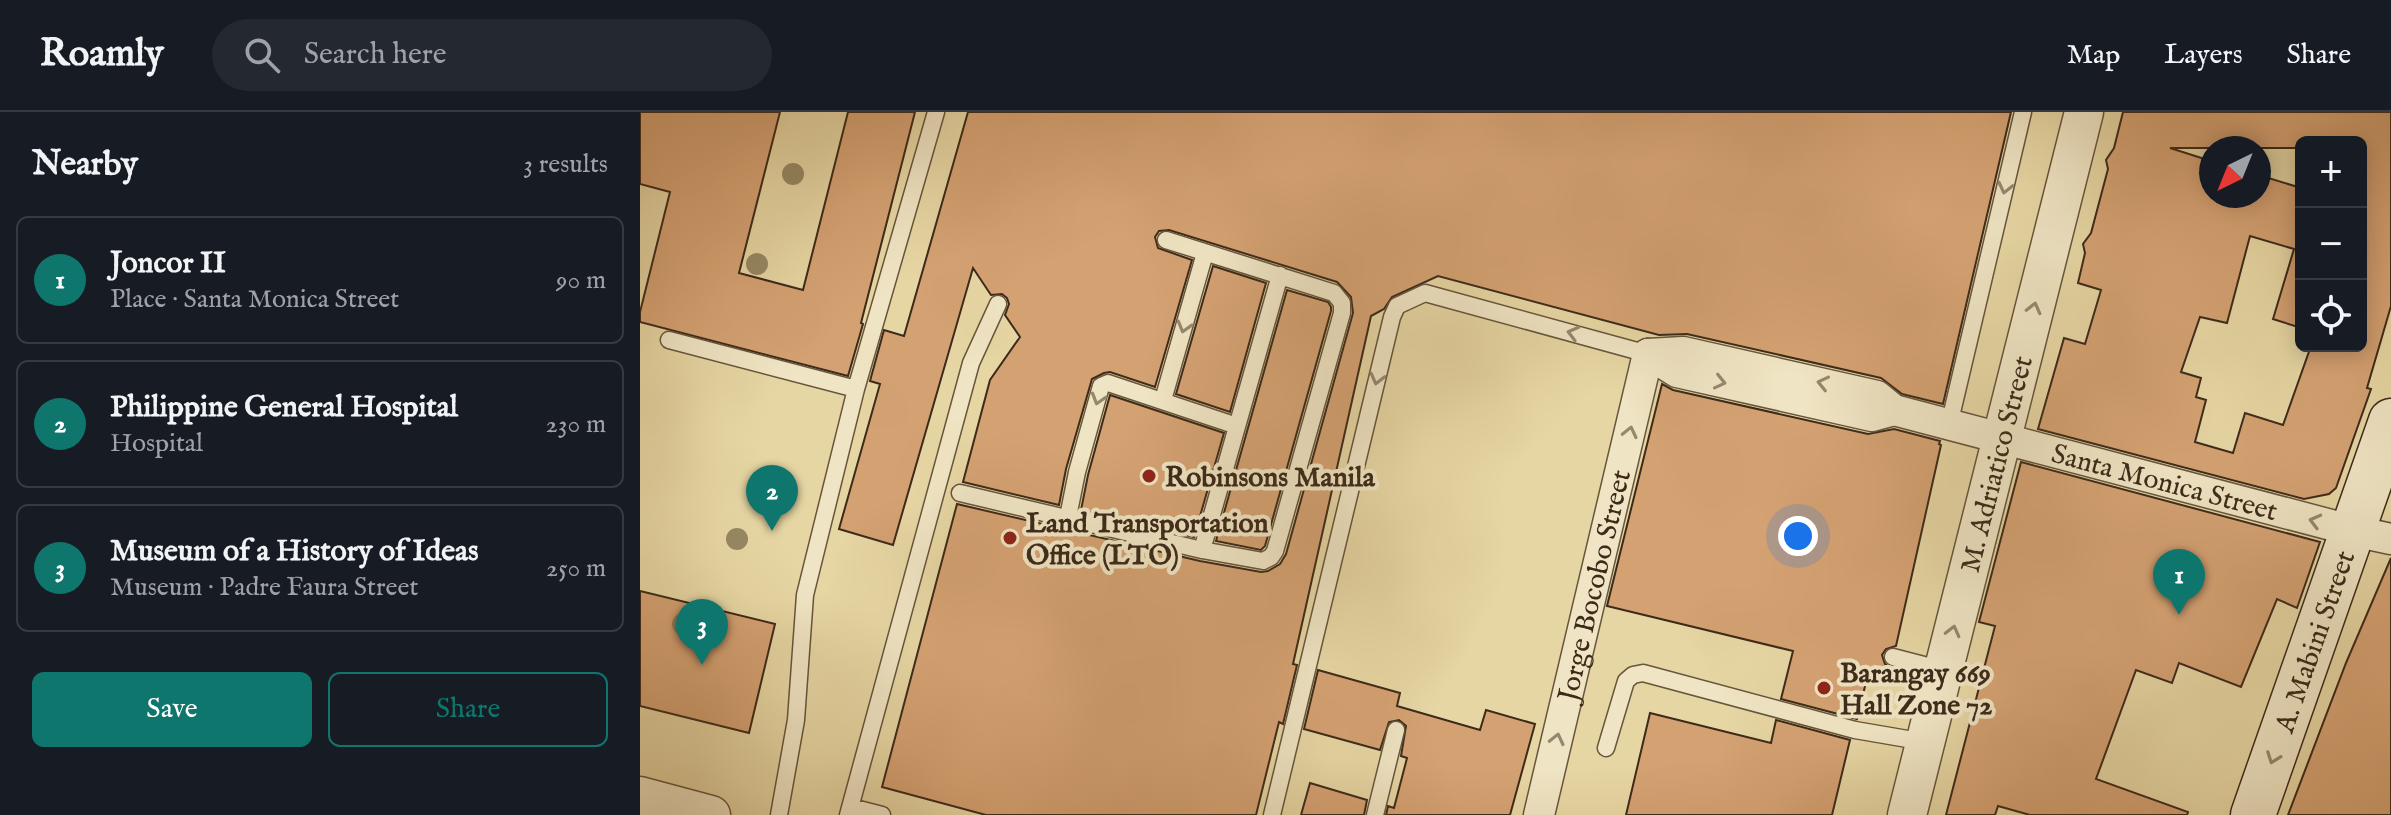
<!DOCTYPE html>
<html lang="en">
<head>
<meta charset="utf-8">
<style>
	body { margin:0; font-family:"IM FELL English",serif; background:#242831; color:#f1f3f6 }
	.controls { position:absolute; right:24px; top:24px; display:grid; overflow:hidden; border-radius:12px; box-shadow:0 4px 20px #0003 }
	.controls button { width:72px; height:72px; display:grid; place-items:center; padding:0; border:0; border-bottom:2px solid #363941; background:#171b24; color:#f1f3f6; font:40px sans-serif }
	.compass { position:absolute; left:1559px; top:24px; width:72px; height:72px; border-radius:50%; background:#171b24; box-shadow:0 4px 20px #0003; rotate:223deg }
	.you { position:absolute; left:1158px; top:424px; width:28px; height:28px; margin:-20px; border:6px solid #fff; border-radius:50%; background:#1a73e8; box-shadow:0 0 0 12px #1a73e833 }
	.badge { display:grid; place-items:center; width:52px; height:52px; border-radius:50%; background:#0f766e; color:#fff; font-size:26px; font-weight:700 }
	.pin { position:absolute; translate:-50% -66px; filter:drop-shadow(0 2px 4px #0008) }
	.pin::after { content:''; position:absolute; top:42px; width:28px; height:24px; background:inherit; clip-path:polygon(0 0,100% 0,50% 100%) }
	.list { margin:0; padding:0; list-style:none }
	h2 { display:flex; justify-content:space-between; align-items:center; height:104px; margin:0; padding:0 32px; font-size:34px }
	h2 small { font-size:26px; font-weight:400; color:#9ea1a6 }
	.list li { display:grid; grid-template-columns:52px 1fr auto; gap:24px; align-items:center; box-sizing:border-box; height:128px; margin:0 16px 16px; padding:0 16px; border:2px solid #363941; border-radius:12px }
	.list b { display:block; font-size:30px; white-space:nowrap }
	.list p { margin:0; font-size:26px; white-space:nowrap; color:#9ea1a6 }
	.list em { font-size:26px; font-style:normal; color:#9ea1a6 }
	.actions { display:flex; gap:16px; padding:24px 32px }
	.actions a { flex:1; padding:18px 0; border:2px solid #0f766e; border-radius:12px; text-align:center; font-size:28px; color:#0f766e }
	.actions .main { background:#0f766e; color:#fff }
	.icon { flex:none; width:44px; height:44px; fill:none; stroke:currentColor; stroke-width:2; stroke-linecap:round; stroke-linejoin:round }
	.map { position:relative; flex:none; width:1751px; height:703px; overflow:hidden }
	header { display:flex; align-items:center; gap:48px; box-sizing:border-box; height:112px; padding:0 40px; background:#171b24; border-bottom:2px solid #363941 }
	header strong { font-size:38px }
	nav { display:flex; gap:44px; margin-inline-start:auto; font-size:28px }
	.search { width:560px; height:72px; background:#242831; display:flex; align-items:center; gap:20px; box-sizing:border-box; padding:0 28px; border-radius:44px; color:#9ea1a6; font-size:30px }
	main { display:flex }
	aside { flex:1; background:#171b24 }
	.map>svg:first-child { display:block }
	.building { fill:#d4a172; stroke:#3d2a1a; stroke-width:2; fill-rule:evenodd }
	.lines { fill:none; stroke-linecap:round; stroke-linejoin:round }
	.service-casing { stroke:#67553c; stroke-width:19 }
	.minor-casing { stroke:#67553c; stroke-width:33 }
	.tertiary-casing { stroke:#67553c; stroke-width:41 }
	.secondary-casing { stroke:#3d2a1a; stroke-width:47 }
	.service { stroke:#efe4c3; stroke-width:16 }
	.minor { stroke:#efe4c3; stroke-width:30 }
	.tertiary { stroke:#efe4c3; stroke-width:38 }
	.secondary { stroke:#efe4c3; stroke-width:44 }
	.tree { fill:#968863 }
	.oneway { stroke:#96876e }
	.poi-dot { fill:#8f2418; stroke:#efe4c3; stroke-width:3 }
	.labels { text-anchor:middle; stroke-width:8; stroke-linejoin:round; paint-order:stroke }
	.street-label { font-size:28px; fill:#3d2a1a; stroke:#efe4c3 }
	.poi-label { font-size:28px; font-weight:bold; fill:#3d2a1a; stroke:#efe4c3; text-anchor:start }
</style>
</head>
<body>
<header>
<strong>Roamly</strong>
<div class="search"><svg class="icon" aria-label="search" viewBox="0 0 24 24"><circle cx="10" cy="10" r="6"/><path d="M15 15l6 6"/></svg>Search here</div>
<nav><a>Map</a><a>Layers</a><a>Share</a></nav>
</header>
<main>
<aside>
<h2>Nearby<small>3 results</small></h2>
<ul class="list">
<li><span class="badge">1</span><div><b>Joncor II</b><p>Place · Santa Monica Street</p></div><em>90 m</em></li>
<li><span class="badge">2</span><div><b>Philippine General Hospital</b><p>Hospital</p></div><em>230 m</em></li>
<li><span class="badge">3</span><div><b>Museum of a History of Ideas</b><p>Museum · Padre Faura Street</p></div><em>250 m</em></li>
</ul>
<div class="actions"><a class="main">Save</a><a>Share</a></div>
</aside>
<div class="map">
<svg width="1751" height="703" viewBox="0 0 1751 703">
	<rect width="100%" height="100%" fill="#e6d6a3"/>
	<filter id="stains"><feTurbulence type="fractalNoise" baseFrequency=".0025" numOctaves="4"/><feColorMatrix values="0 0 0 0 .2 0 0 0 0 .09 0 0 0 0 .02 0 0 0 .5 -.17"/></filter>
	<radialGradient id="worn" r=".72"><stop offset=".6" stop-color="#630" stop-opacity="0"/><stop offset="1" stop-color="#630" stop-opacity=".3"/></radialGradient>
	<path class="building" d="M0,0H140L99,161L163,178L208,0H275L221,211L223,212L208,264L0,210V200L30,80L0,72Z
		M328,0H1371L1303,292L1262,282L1241,266L1047,222L1019,223L798,164L752,185L744,197L731,204L653,552L657,553L643,612L639,610L616,703H346L242,675L317,392L560,449L621,460L628,459L640,452L646,442L713,201L711,185L697,170L529,118L519,119L515,125L518,136L552,148L515,275L470,260L464,261L452,267L426,357L419,393L323,370L350,268L380,225L365,203L369,192L367,186L362,182L351,183L333,156L253,433L199,417L240,272L230,269L244,218L264,224Z
		M1483,0H1751V194L1727,276L1731,277L1696,376L1689,382L1664,387L1398,317L1424,226L1445,232L1461,178L1438,171L1445,141L1443,132L1451,121L1468,57L1466,48L1474,36ZM1661,30H1721V234H1671L1643,313L1605,301L1593,341L1555,330L1566,288L1556,285L1561,266L1541,260L1560,205L1587,211L1610,124L1654,137L1633,207L1661,216V76L1619,63V84H1571V49L1530,36H1661Z
		M573,154L626,171L590,300L536,282Z
		M647,178L688,190L691,195V199L625,434L621,438L576,429Z
		M1022,272L1033,278L1228,322L1254,317L1300,329L1299,332L1301,333L1256,534L1246,537L1242,543L1245,552L1251,556L1250,562L1229,558L1217,607L1141,587L1153,539L967,494Z
		M470,283L584,321L554,425L441,398L448,363Z
		M1381,350L1680,430L1657,496L1637,487L1601,575L1539,551L1532,571L1496,558L1456,667L1548,700L1547,703H1390L1358,694L1355,703H1306L1355,514L1339,510Z
		M1751,446V703H1648L1706,551Z
		M0,479L135,512L109,621L0,594Z
		M678,558L760,581L757,594L840,618L846,598L895,612L870,703H746L748,694L754,696L767,646L761,644L766,614L759,608L749,610L740,638L664,617Z
		M1010,601L1131,631L1136,608L1210,628L1192,703H986Z
		M670,671L727,688L724,703H661Z"/>
	<g class="lines">
		<g class="service-casing">
			<path id="service" d="M29,228L216,277
				M523,288L565,141
				M1309,313L1383,0
				M320,381L562,438L623,449L631,445L635,439L702,201V191L694,181L526,128
				M428,405L437,360L461,274L468,271L597,314
				M562,438L640,163
				M1253,545L1303,558
				M966,636L986,569L993,563L1003,561L1215,618L1285,630
				M211,695L242,703
				M139,703L156,608L165,483L216,277L296,0
				M208,703L331,251L358,192
				M632,703L752,205L757,194L785,181L1008,242
				M735,703L756,618"/>
		</g>
		<g class="minor-casing">
			<g id="minor">
				<path id="s1" d="M1008,242L1043,240L1237,284L1254,298L1714,419L1751,427"/>
				<path d="M1008,242L1037,260L1232,304L1254,298"/>
				<path id="s2" d="M899,703L1008,242"/>
			</g>
		</g>
		<g class="tertiary-casing">
			<g id="tertiary">
				<path d="M0,684L71,703"/>
				<path id="s3" d="M1267,703L1444,0"/>
			</g>
		</g>
		<g class="secondary-casing">
			<g id="secondary">
				<path id="s4" d="M1613,703L1751,309"/>
			</g>
		</g>
		<use href="#service" class="service"/>
		<use href="#minor" class="minor"/>
		<use href="#tertiary" class="tertiary"/>
		<use href="#secondary" class="secondary"/>
	</g>
	<g class="tree">
		<circle cx="153" cy="62" r="11"/>
		<circle cx="117" cy="152" r="11"/>
		<circle cx="97" cy="427" r="11"/>
		<circle cx="43" cy="512" r="11"/>
	</g>
	<defs><path id="oneway-chevron" d="M-2-3.5L2.5 0L-2 3.5" fill="none" stroke-width="1.6" stroke-linecap="round" stroke-linejoin="round" transform="scale(2)"/></defs>
	<g class="oneway">
		<use href="#oneway-chevron" transform="translate(1365 76) rotate(103)"/>
		<use href="#oneway-chevron" transform="translate(1394 196) rotate(-76)"/>
		<use href="#oneway-chevron" transform="translate(544 215) rotate(106)"/>
		<use href="#oneway-chevron" transform="translate(933 221) rotate(-165)"/>
		<use href="#oneway-chevron" transform="translate(737 267) rotate(104)"/>
		<use href="#oneway-chevron" transform="translate(1080 270) rotate(13)"/>
		<use href="#oneway-chevron" transform="translate(1183 271) rotate(-167)"/>
		<use href="#oneway-chevron" transform="translate(458 287) rotate(107)"/>
		<use href="#oneway-chevron" transform="translate(990 320) rotate(-77)"/>
		<use href="#oneway-chevron" transform="translate(1675 409) rotate(-165)"/>
		<use href="#oneway-chevron" transform="translate(1313 519) rotate(-76)"/>
		<use href="#oneway-chevron" transform="translate(917 627) rotate(-77)"/>
		<use href="#oneway-chevron" transform="translate(1633 646) rotate(110)"/>
	</g>
	<g class="poi-dot">
		<circle cx="509" cy="364" r="8"/>
		<circle cx="370" cy="426" r="8"/>
		<circle cx="1184" cy="576" r="8"/>
	</g>
	<g class="labels">
		<g class="street-label">
			<text dy="10" stroke="none"><textPath href="#s3" startOffset="362">M. Adriatico Street</textPath></text>
			<text dy="10" stroke="none"><textPath href="#s1" startOffset="536">Santa Monica Street</textPath></text>
			<text dy="10" stroke="none"><textPath href="#s2" startOffset="236">Jorge Bocobo Street</textPath></text>
			<text dy="10" stroke="none"><textPath href="#s4" startOffset="184">A. Mabini Street</textPath></text>
		</g>
		<g class="poi-label">
			<text x="525" y="374">Robinsons Manila</text>
			<text x="386" y="420">Land Transportation<tspan x="386" dy="32">Office (LTO)</tspan></text>
			<text x="1200" y="570">Barangay 669<tspan x="1200" dy="32">Hall Zone 72</tspan></text>
		</g>
	</g>
	<rect width="100%" height="100%" filter="url(#stains)"/>
	<rect width="100%" height="100%" fill="url(#worn)"/>
</svg>
<div class="controls">
<button>+</button>
<button>−</button>
<button><svg class="icon" aria-label="locate" viewBox="0 0 24 24"><circle cx="12" cy="12" r="6"/><path d="M12 2v4M12 18v4M2 12h4M18 12h4"/></svg></button>
</div>
<svg class="compass" viewBox="-18 -18 36 36"><path d="M0-13l5 13h-10z" fill="#e53935"/><path d="M0 13l5-13h-10z" fill="#9ea1a6"/></svg>
<div class="you"></div>
<div class="pin badge" style="left:1539px;top:503px">1</div>
<div class="pin badge" style="left:132px;top:419px">2</div>
<div class="pin badge" style="left:62px;top:553px">3</div>
</div>
</main>
</body>
</html>
